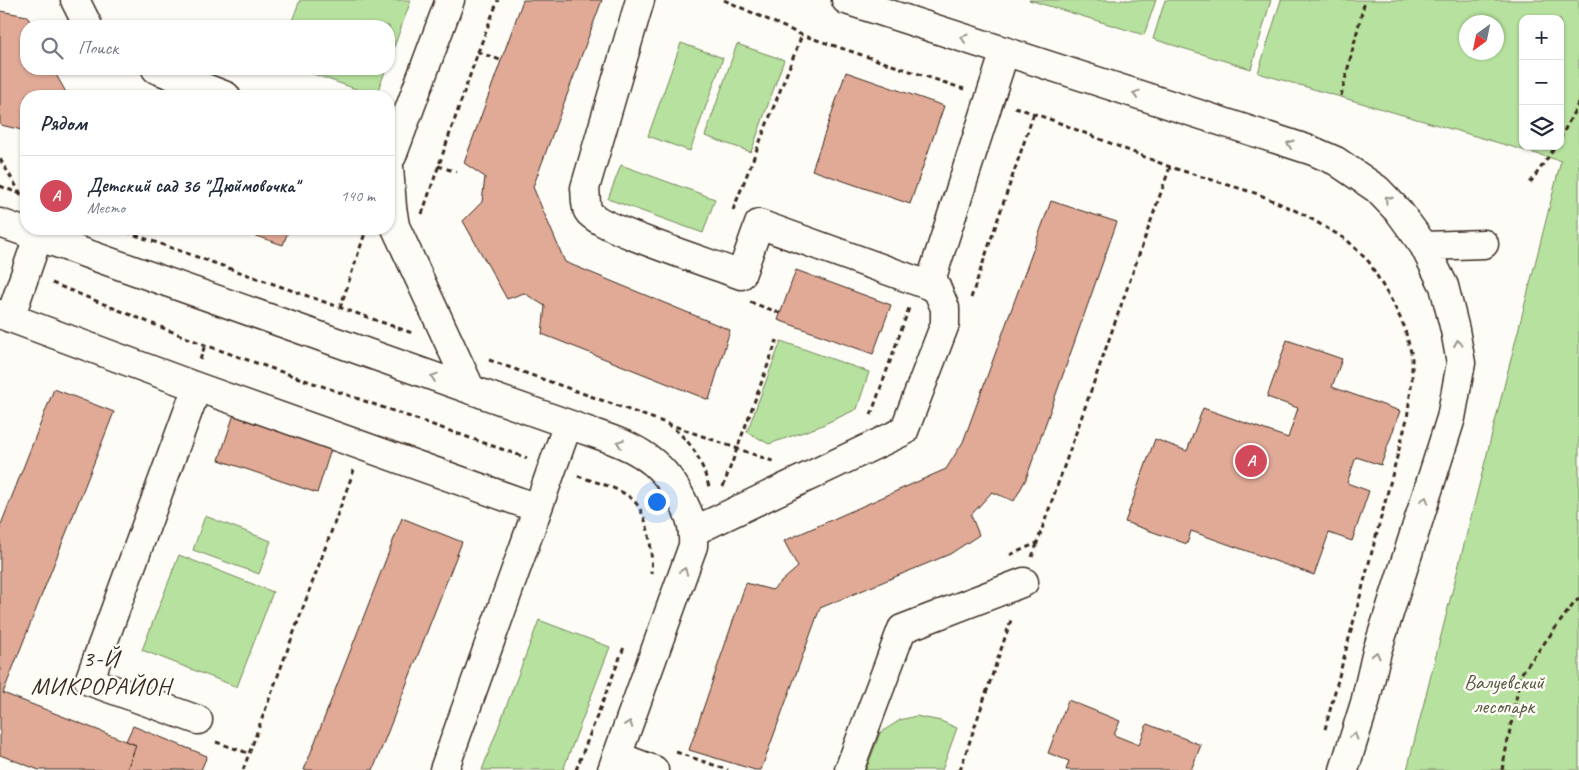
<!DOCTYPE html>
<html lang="ru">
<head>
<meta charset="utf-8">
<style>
	body { margin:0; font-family:Caveat,sans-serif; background:#f6f6f7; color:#1f2937 }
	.controls { position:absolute; right:15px; top:15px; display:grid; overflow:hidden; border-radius:10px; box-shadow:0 1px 4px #0004 }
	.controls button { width:45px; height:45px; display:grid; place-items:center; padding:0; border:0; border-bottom:1px solid #e0e1e3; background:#fff; color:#1f2937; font:25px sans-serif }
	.compass { position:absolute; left:1459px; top:15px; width:45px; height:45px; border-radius:50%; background:#fff; box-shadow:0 1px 4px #0004; rotate:213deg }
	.you { position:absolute; left:656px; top:501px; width:18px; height:18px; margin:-12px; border:4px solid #fff; border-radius:50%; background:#1a73e8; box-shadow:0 0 0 8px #1a73e833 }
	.badge { display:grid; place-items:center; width:32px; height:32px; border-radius:50%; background:#d1495b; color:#fff; font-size:16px; font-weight:700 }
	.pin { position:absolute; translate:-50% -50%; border:2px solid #fff; box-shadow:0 1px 5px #0006 }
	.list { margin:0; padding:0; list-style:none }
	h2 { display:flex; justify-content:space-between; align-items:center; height:65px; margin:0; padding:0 20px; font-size:21px }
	h2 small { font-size:16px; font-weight:400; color:#747a83 }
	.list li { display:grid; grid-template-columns:32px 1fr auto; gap:15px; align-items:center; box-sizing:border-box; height:80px; padding:0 20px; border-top:1px solid #e0e1e3 }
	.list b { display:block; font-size:19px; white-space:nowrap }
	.list p { margin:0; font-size:16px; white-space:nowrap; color:#747a83 }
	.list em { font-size:16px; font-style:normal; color:#747a83 }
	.icon { flex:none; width:28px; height:28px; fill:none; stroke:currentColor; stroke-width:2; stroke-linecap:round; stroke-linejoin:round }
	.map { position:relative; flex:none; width:1579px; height:770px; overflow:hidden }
	.search { position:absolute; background:#fff; box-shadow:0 1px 4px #0004; left:20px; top:20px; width:375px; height:55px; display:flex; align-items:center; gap:12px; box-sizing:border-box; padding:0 18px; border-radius:20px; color:#747a83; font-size:19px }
	.panel { position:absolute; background:#fff; box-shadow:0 1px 4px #0004; left:20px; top:90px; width:375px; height:145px; border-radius:20px }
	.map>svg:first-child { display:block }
	.green { fill:#b6e19e; stroke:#78865e; fill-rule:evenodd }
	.building { fill:#e0aa97; stroke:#3b2a1e }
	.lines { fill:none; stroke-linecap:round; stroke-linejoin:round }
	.minor-casing { stroke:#3b2a1e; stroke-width:31 }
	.path { stroke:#3b2a1e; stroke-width:3; stroke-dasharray:5 4; stroke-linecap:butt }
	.minor { stroke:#fdfcf7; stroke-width:28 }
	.oneway { stroke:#9c938a }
	.labels { text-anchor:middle; stroke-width:5; stroke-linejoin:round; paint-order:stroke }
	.park-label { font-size:21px; fill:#5a583e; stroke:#fdfcf7 }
	.quarter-label { font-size:24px; letter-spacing:1px; fill:#3b2a1e; stroke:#fdfcf7 }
</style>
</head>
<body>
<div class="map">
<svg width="1579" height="770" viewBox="0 0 1579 770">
	<rect width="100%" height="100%" fill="#fdfcf7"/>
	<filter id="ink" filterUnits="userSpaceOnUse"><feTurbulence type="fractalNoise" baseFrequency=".02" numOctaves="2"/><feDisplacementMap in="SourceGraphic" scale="10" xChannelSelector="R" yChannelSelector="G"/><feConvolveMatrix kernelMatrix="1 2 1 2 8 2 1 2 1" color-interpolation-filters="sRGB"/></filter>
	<g filter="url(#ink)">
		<path class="green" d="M300,0H411L389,61V26H290Z
			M1029,0H1156L1144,35Z
			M1165,0H1271L1251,69L1153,39Z
			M1281,0H1579V770H1407L1561,161L1258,73ZM1523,19H1560V146H1523ZM1466,22H1496V52H1466Z
			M681,43L723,58L690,151L648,136Z
			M737,44L784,60L751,152L705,136Z
			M299,69H386L376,96Z
			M621,165L715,199L703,233L608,199Z
			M781,341L869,372L857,409L818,427L769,444L747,432Z
			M205,516L271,541L259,574L193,550Z
			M179,555L273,592L237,687L142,650Z
			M539,620L610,647L563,770H482Z
			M916,716L941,721L957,728L942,770H866L880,733L900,720Z"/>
		<path class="building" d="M523,0H602L533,187L565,262L730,330L709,400L542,334L545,306L524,293L507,299L463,221L482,202L485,177L464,163Z
			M0,11L27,16L32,26H26V69H53L68,96H26V131L1,125L0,124Z
			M846,72L944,106L910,204L812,170Z
			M1051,201L1117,222L1026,479L1014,501L992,492L971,515L979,535L950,554L820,608L761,770H755L689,750L746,583L772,590L798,567L784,541L946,469L963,442Z
			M235,229H289L283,245Z
			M796,270L891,305L873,354L778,320Z
			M1287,340L1342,359L1332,387L1400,411L1381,465L1356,457L1347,483L1369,491L1352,541L1329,533L1314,575L1191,531L1187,544L1125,522L1155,439L1187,451L1203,408L1288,438L1298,408L1267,397Z
			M54,389L114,412L3,693L136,745L127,770H39L0,755V527Z
			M235,411L333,443L317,493L219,460Z
			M402,518L462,542L373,770H304Z
			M1068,700L1120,721L1114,735L1139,745L1147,724L1201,745L1191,770H1066L1069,761L1048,753Z
			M133,726L207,756L201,770H127L136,745L126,741Z"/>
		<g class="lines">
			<g class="minor-casing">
				<path id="minor" d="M75,0L88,26
					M640,0L585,188C586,196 585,205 588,211C597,228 716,265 741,275L759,224L936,288
					M846,0L1313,151L1336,161L1377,189L1400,213L1424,246L1444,286L1455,330L1461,363L1451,418L1377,651L1365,703L1344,770
					M156,69L226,96
					M389,155L392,156L450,0
					M389,167L392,207L395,226L471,390
					M0,223L568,424C616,442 656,448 681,498C690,515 694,526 693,546L612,770
					M1424,246L1484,244
					M0,314L197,387L537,508
					M10,318L38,237
					M197,387L89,681L198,720
					M694,531L904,431L945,324V308L932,277L1005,51
					M617,756L654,770
					M444,770L568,424
					M849,770L902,629L1024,582"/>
			</g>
			<path class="path" d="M724,0L802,35L964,89
				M478,52L500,60
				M1341,96L1365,0
				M1015,107L1052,120L1170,167L1258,194L1303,214L1347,240L1369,262L1394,305L1404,326L1412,356V380L1407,419L1324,733
				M1560,139L1579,102
				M0,159L21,194
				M438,166L457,172
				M1530,183L1556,146
				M0,186L26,196
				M733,210L802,35
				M422,214L478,52L498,0
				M118,229L415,334
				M52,283L205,345L527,458
				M971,298L1034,113
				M750,302L780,313
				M340,308L366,230
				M200,360L205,345
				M489,360L775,462
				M871,415L909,308
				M667,424C694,442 701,460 710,490
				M578,476C594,482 614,486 628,496C649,509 653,551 651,574
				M723,487L777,340
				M1010,555L1037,543L1170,167
				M1032,557L1037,544
				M216,742L248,753
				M676,752L728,770
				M243,770L354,470
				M576,770L624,647
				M960,770L1012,617
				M1502,770L1521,674L1575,602L1579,599"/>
			<use href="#minor" class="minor"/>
		</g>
		<defs><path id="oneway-chevron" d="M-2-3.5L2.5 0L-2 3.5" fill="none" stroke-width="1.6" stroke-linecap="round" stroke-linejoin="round" transform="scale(1.25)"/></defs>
		<g class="oneway">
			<use href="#oneway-chevron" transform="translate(964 38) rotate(-162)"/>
			<use href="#oneway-chevron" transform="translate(1136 94) rotate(-162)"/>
			<use href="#oneway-chevron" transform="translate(1290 144) rotate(-162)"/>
			<use href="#oneway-chevron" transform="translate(1388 199) rotate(-134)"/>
			<use href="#oneway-chevron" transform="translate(1458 343) rotate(-99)"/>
			<use href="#oneway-chevron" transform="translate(434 377) rotate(-161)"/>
			<use href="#oneway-chevron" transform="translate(620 443) rotate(-159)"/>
			<use href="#oneway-chevron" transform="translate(1425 500) rotate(-72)"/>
			<use href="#oneway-chevron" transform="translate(684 571) rotate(-70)"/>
			<use href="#oneway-chevron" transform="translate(1376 655) rotate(-76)"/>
			<use href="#oneway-chevron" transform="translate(629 724) rotate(-70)"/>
			<use href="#oneway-chevron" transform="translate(1354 736) rotate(-73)"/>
		</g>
	</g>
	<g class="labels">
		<g class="park-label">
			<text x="1504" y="689">Валуевский<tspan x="1504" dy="24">лесопарк</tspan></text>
		</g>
		<g class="quarter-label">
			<text x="101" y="666">3-Й<tspan x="101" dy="28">МИКРОРАЙОН</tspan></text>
		</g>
	</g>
</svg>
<div class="controls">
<button>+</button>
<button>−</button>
<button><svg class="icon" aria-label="layers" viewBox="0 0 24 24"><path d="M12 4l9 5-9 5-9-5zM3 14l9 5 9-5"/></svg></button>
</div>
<svg class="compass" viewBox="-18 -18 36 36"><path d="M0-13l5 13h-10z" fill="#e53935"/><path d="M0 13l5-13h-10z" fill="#747a83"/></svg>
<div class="you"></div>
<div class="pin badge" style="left:1251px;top:461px">A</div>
<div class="search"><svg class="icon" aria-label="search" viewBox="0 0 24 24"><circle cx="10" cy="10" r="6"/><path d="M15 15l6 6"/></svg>Поиск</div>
<section class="panel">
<h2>Рядом<small></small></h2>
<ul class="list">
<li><span class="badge">A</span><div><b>Детский сад 36 &quot;Дюймовочка&quot;</b><p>Место</p></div><em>140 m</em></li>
</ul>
</section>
</div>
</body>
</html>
